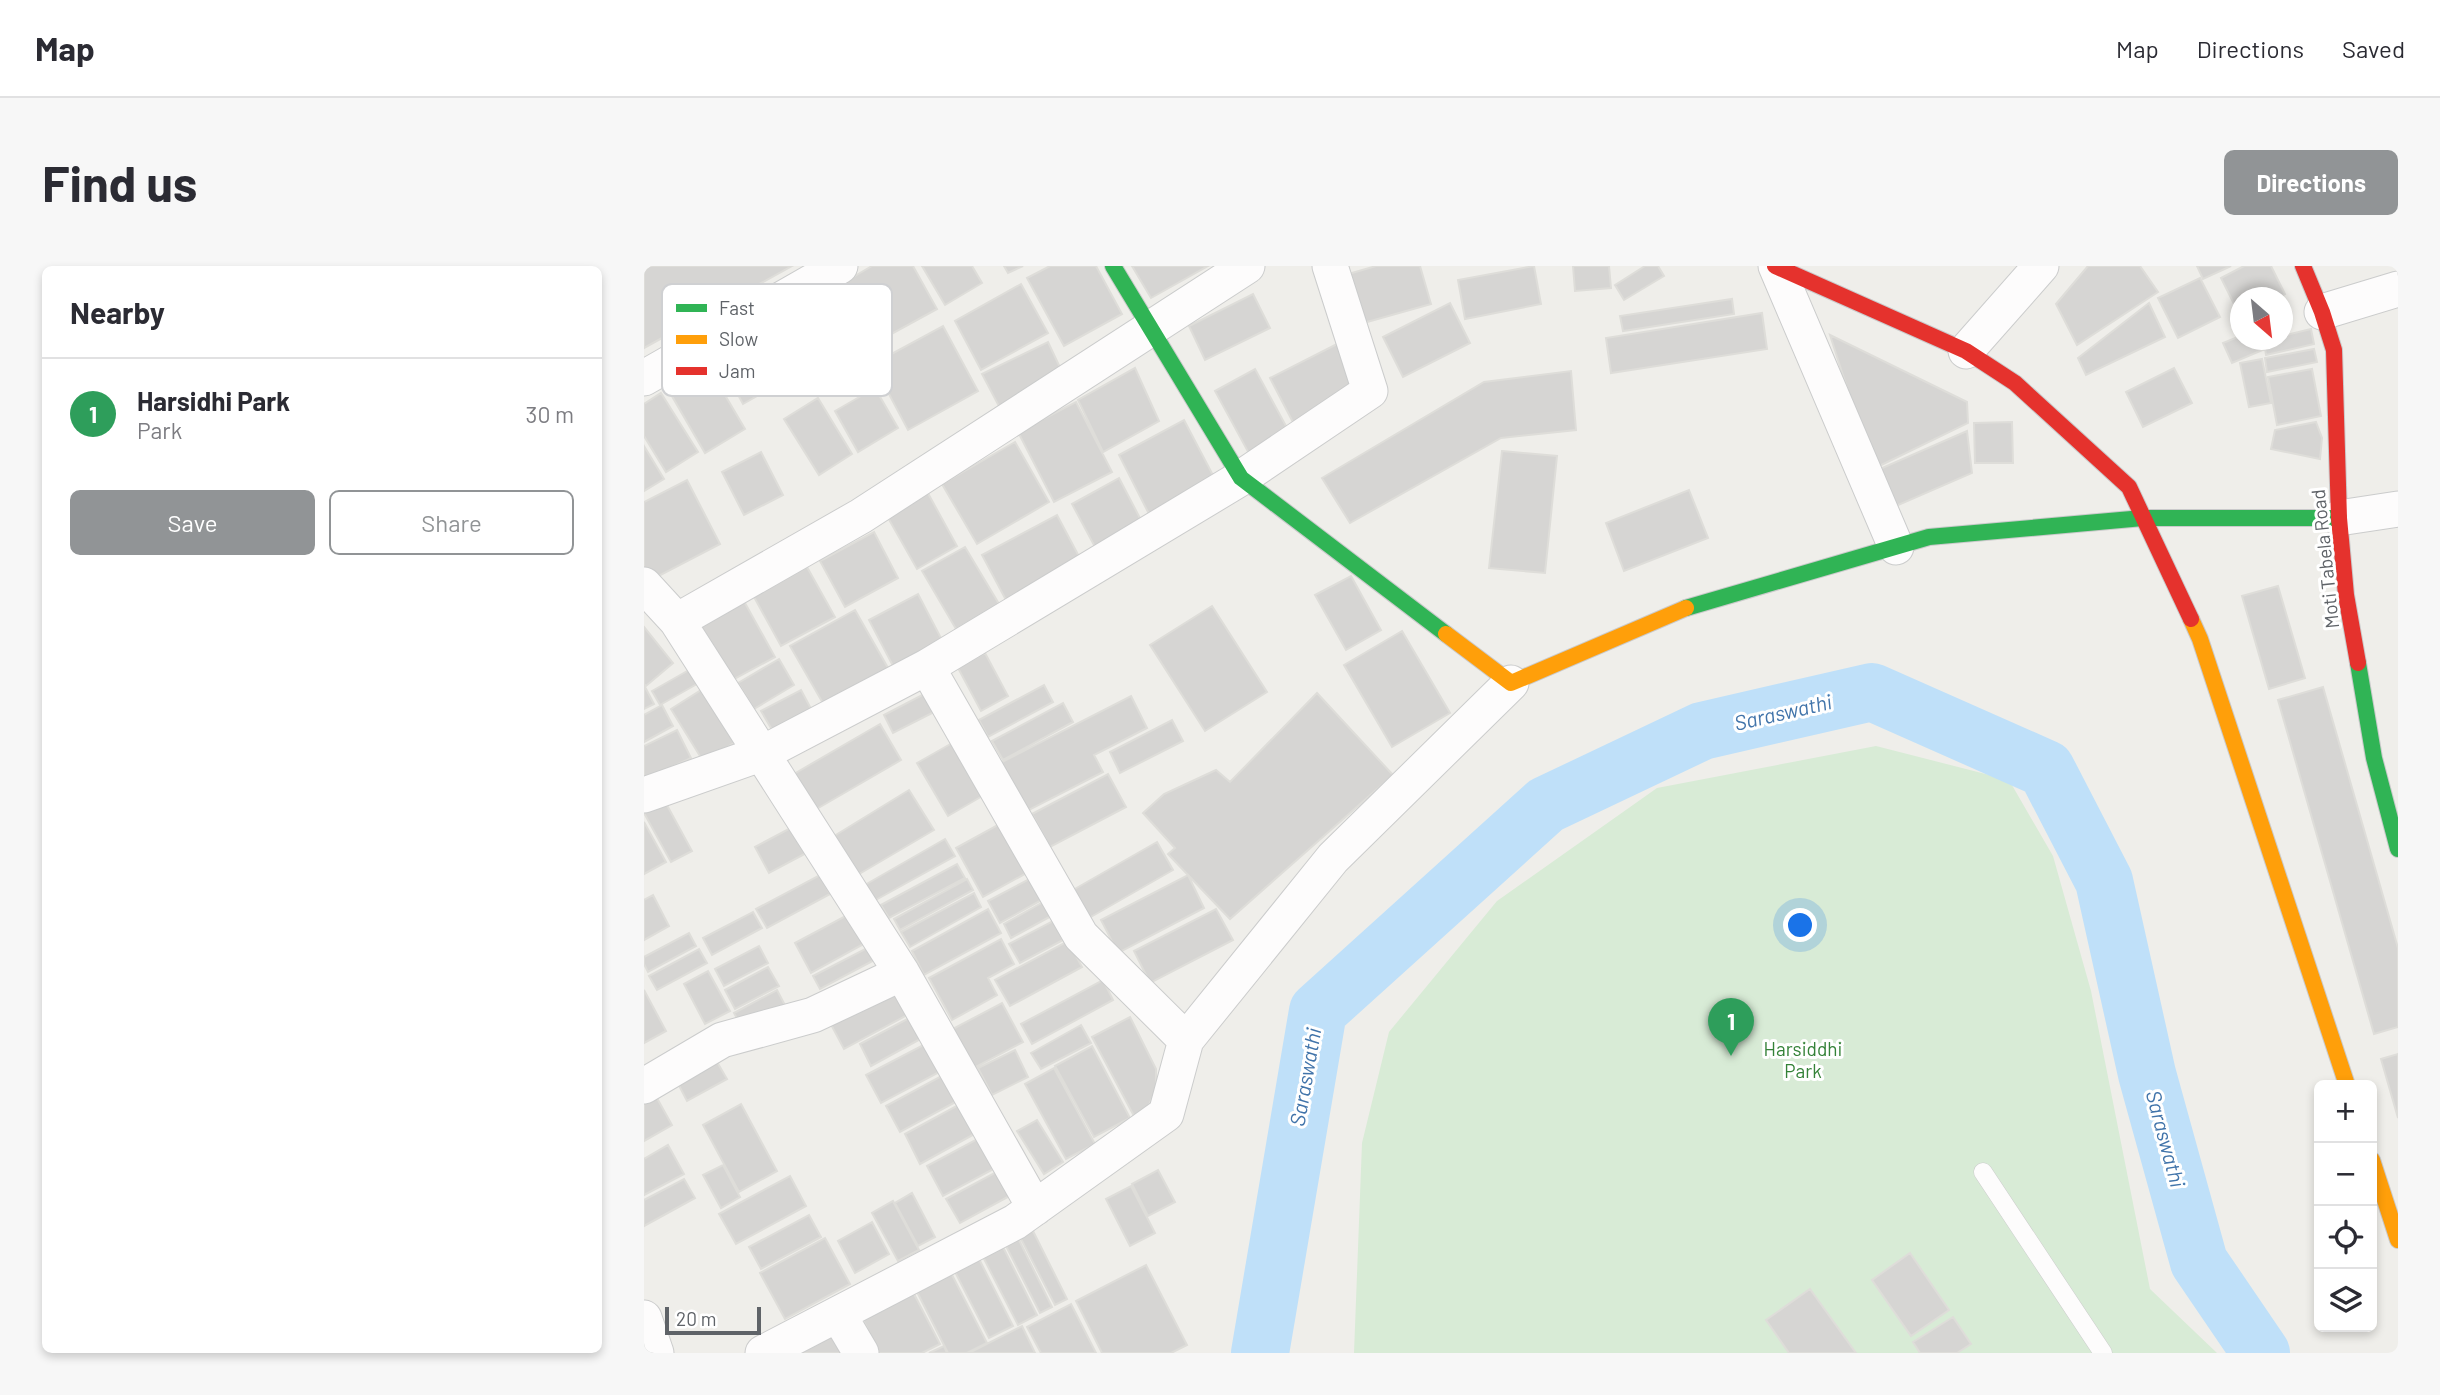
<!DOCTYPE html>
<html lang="en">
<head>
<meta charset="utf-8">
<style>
	body { margin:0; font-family:Barlow,sans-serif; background:#f7f7f7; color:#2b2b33 }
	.controls { position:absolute; right:21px; bottom:21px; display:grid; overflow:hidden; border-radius:10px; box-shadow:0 4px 10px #0003 }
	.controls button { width:63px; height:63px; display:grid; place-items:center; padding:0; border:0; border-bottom:2px solid #e1e1e2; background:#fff; color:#2b2b33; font:35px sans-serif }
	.compass { position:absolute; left:1586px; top:21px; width:63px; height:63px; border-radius:50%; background:#fff; box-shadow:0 4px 10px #0003; rotate:152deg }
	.scale { position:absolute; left:21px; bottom:18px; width:96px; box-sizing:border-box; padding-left:7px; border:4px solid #5f6368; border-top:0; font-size:19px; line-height:24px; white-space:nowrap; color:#5f6368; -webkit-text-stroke:5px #fff; paint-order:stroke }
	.you { position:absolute; left:1157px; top:660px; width:24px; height:24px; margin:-18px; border:5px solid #fff; border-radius:50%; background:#1a73e8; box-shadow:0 0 0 10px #1a73e833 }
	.badge { display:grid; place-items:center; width:46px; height:46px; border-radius:50%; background:#919496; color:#fff; font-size:23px; font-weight:700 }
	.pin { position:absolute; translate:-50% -58px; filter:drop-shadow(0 2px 4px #0008) }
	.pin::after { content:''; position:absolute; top:37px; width:24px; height:21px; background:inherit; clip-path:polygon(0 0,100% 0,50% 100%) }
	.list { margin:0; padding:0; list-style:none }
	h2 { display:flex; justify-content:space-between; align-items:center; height:91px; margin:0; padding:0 28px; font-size:30px }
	h2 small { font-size:23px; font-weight:400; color:#7c7c81 }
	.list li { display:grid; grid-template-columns:46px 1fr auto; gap:21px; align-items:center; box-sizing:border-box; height:112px; padding:0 28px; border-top:2px solid #e1e1e2 }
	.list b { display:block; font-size:26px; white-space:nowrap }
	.list p { margin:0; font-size:23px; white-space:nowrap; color:#7c7c81 }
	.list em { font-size:23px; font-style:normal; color:#7c7c81 }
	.actions { display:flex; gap:14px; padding:21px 28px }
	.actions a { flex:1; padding:16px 0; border:2px solid #919496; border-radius:10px; text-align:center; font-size:24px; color:#919496 }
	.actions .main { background:#919496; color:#fff }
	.icon { flex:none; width:38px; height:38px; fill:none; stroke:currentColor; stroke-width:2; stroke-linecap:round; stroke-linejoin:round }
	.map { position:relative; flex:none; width:1754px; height:1087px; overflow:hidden; border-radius:10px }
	header { display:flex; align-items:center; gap:42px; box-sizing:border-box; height:98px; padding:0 35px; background:#fff; border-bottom:2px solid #e1e1e2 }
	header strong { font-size:33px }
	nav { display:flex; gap:38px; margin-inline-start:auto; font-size:24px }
	.intro { display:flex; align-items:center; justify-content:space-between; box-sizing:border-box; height:168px; padding:0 42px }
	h1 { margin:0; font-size:49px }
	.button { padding:18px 32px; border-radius:10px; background:#919496; color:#fff; font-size:24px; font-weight:700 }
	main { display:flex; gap:42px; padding:0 42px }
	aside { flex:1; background:#fff; border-radius:10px; box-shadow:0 4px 10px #0003 }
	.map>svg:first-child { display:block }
	.green { fill:#d8ebd6 }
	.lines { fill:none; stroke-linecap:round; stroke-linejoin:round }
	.river { stroke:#bfe0f9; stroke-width:58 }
	.building { fill:#d6d5d3; stroke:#deddd9; stroke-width:2 }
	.lane-casing { stroke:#cbcccc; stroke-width:19 }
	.street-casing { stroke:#cbcccc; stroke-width:37 }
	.fast-casing { stroke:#cacacb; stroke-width:18 }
	.slow-casing { stroke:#cacacb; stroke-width:18 }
	.jam-casing { stroke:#cacacb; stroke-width:18 }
	.lane { stroke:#fdfcfc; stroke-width:18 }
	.street { stroke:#fdfcfc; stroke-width:35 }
	.fast { stroke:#30b455; stroke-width:16 }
	.slow { stroke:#ff9f0a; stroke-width:16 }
	.jam { stroke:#e5322d; stroke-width:16 }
	.labels { text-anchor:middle; stroke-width:6; stroke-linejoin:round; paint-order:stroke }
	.street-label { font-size:19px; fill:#5f6368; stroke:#fff }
	.park-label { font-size:19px; fill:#348238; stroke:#fff }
	.water-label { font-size:21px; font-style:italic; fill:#4174aa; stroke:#fff }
	.key { fill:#fff; stroke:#cfd0d2; stroke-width:2 }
	.key-label { font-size:19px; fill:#5f6368 }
</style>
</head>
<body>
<header>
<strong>Map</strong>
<nav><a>Map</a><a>Directions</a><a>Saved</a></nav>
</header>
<div class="intro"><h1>Find us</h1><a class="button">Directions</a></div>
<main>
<aside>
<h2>Nearby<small></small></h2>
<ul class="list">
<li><span class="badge" style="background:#2e9e5b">1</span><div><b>Harsidhi Park</b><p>Park</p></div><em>30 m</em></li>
</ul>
<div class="actions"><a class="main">Save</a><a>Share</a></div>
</aside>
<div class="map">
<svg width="1754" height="1087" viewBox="0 0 1754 1087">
	<rect width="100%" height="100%" fill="#efeeea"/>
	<path class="green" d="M1232,480L1365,514L1409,590L1447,725L1506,1023L1573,1087H710L718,877L745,766L853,635L1013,522Z"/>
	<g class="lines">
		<path class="river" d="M616,1087L674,745L902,539L1058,465L1228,426L1402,503L1460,615L1503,808L1555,996L1617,1087"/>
	</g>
	<path class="building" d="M0,0H148L0,82Z
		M228,0H269L293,43L233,76L199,17Z
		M278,0H328L338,17L301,39Z
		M360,0H379L364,7Z
		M406,0H452L478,48L420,80L383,12Z
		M488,0H564L507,32Z
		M732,0H776L787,38L716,58L701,9Z
		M890,0L897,38L821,53L814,14Z
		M929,0H965L967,22L931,25Z
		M1001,0H1014L1020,10L980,34L971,19Z
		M1444,0H1496L1514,26L1433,79L1412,38Z
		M1553,0H1587L1559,13Z
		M1600,0H1627L1641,28L1634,32H1596V50L1577,12Z
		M1556,12L1576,51L1534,72L1514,32Z
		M377,18L404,67L337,104L311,55Z
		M609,28L626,62L561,94L545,60Z
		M1088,33L1090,48L979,65L976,50Z
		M806,37L826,77L759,111L739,71Z
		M1505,37L1521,71L1442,109L1434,92Z
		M1118,47L1123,83L967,107L962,72Z
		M299,60L334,125L264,164L229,98Z
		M1667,63L1670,78L1622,89L1620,74H1638V70Z
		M121,64L147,111L99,138L73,90Z
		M1186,69L1323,136L1324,157L1229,203Z
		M1596,70V74H1617L1621,83L1588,97L1579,77Z
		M404,76L421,112L358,146L338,108Z
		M695,77L708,123L653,164L626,112Z
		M1670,83L1673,96L1623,106L1621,92Z
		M1618,93L1627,137L1605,141L1596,97Z
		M65,102L101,163L61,187L25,125Z
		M491,102L515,155L459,186L434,134Z
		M1530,102L1548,137L1499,161L1482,126Z
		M611,103L648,171L608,193L571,125Z
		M1668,103L1677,150L1633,159L1624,111Z
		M927,105L932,164L857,172L706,257L678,212L840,116Z
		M231,122L254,162L214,186L191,145Z
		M17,127L54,186L22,206L0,170V138Z
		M174,132L208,188L175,209L140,153Z
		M432,136L468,206L410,236L374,166Z
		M540,154L571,213L505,248L475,189Z
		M1368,156L1369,197H1331L1330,157Z
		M1672,156L1678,172L1676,193L1627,183L1631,164Z
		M1323,165L1328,207L1245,243L1229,206Z
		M371,176L405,236L333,278L298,218Z
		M0,180L20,213L0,225Z
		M858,185L913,190L901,307L845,302Z
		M117,186L139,229L100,249L78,206Z
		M475,212L498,256L451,281L428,238Z
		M43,214L76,278L7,314L0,302V236Z
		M280,220L313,280L273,303L239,243Z
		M1045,224L1064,272L980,305L962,257Z
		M413,249L438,296L363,336L338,289Z
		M230,266L254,312L201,341L176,295Z
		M321,281L355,338L312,363L278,305Z
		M163,301L191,351L137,380L110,331Z
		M707,310L737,364L702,384L671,329Z
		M1634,320L1661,412L1625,423L1598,330Z
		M96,328L131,391L83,417L48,355Z
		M274,328L298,374L249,400L225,354Z
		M568,340L623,426L561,465L506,379Z
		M211,344L248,409L184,446L146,380Z
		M0,361L29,397L2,420L0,418Z
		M758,365L806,447L748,481L700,399Z
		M341,387L364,430L337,445L314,402Z
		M135,393L150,419L110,443L94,417Z
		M45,404L53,418L16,439L8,425Z
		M0,419L10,438L0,443Z
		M400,419L409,436L344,471L335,454Z
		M62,421L95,474L59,495L27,443Z
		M1679,421L1754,682V761L1730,768L1634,434Z
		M157,424L172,452L134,474L117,445Z
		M282,427L292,445L249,467L240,449Z
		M673,427L749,509L586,653L524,588L531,582L499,547L520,528L572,504L586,516Z
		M487,430L503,462L450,489L459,506L381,546L356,497Z
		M419,437L429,456L359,494L348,475Z
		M18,439L29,460L0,476V449Z
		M528,454L539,475L476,507L466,486Z
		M236,458L257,494L164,548L143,512Z
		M33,464L47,492L0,514V480Z
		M317,472L347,525L304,550L273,497Z
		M464,508L482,541L406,581L388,548Z
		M265,524L290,564L205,614L182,575Z
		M18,530L48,585L27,596L0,547V540Z
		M361,555L388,604L339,631L312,582Z
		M0,556L22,596L0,608Z
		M154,558L168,584L125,607L111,581Z
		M301,573L311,590L228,636L219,620Z
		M513,576L529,604L438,656L422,628Z
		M313,598L321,612L245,652L237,639Z
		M176,609L186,628L123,662L112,643Z
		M544,609L560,642L474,687L457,654Z
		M391,610L403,631L356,657L344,635Z
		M323,613L329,624L256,664L250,653Z
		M330,627L337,641L266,681L257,666Z
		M9,629L25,660L0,674V634Z
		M401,635L409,649L367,672L360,658Z
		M344,643L357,667L280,709L268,685Z
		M572,643L589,674L506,717L490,685Z
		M109,646L118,662L68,689L59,672Z
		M209,646L225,675L167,707L151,677Z
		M409,655L419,674L376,697L365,678Z
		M45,667L52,680L4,706L0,698V691Z
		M357,673L370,698L344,712L353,729L308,754L285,712Z
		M424,675L438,701L366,740L351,714Z
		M229,679L236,691L176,723L169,710Z
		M115,680L124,697L80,720L71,703Z
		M55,683L63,697L13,724L5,710Z
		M124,701L135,720L91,743L81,724Z
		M64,705L86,745L61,758L40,718Z
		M459,714L469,734L388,778L377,758Z
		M0,724L22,765L0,777Z
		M133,724L143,743L100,765L90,747Z
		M225,730H250L261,738L267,747L200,783L184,753Z
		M358,737L379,776L328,803L307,764Z
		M269,750L280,771L227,800L216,778Z
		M486,751L512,803V824L504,841L490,850L448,771Z
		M437,759L447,777L397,803L387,787Z
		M285,776L299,804L237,837L222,809Z
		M448,780L486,852L450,871L411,800Z
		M371,784L384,811L348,829L334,802Z
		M1754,788V852L1737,793Z
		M69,789L83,813L43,835L30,810Z
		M410,802L451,878L422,893L381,818Z
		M303,807L317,833L256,866L242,840Z
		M9,825L28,859L0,875V830Z
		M318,837L334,866L276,898L261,868Z
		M97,838L133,905L95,926L59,859Z
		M393,854L419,896L400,908L373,865Z
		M339,870L355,900L299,930L283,900Z
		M24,879L40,908L0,929V893Z
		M79,899L96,931L77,942L59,909Z
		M358,903L371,927L316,957L302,933Z
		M514,904L531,936L504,950L488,918Z
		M146,910L162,940L92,978L75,948Z
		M40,913L51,932L0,960V934Z
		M487,920L511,967L486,980L462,933Z
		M268,927L291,971L274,980L251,937Z
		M249,935L275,984L254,995L228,947Z
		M165,949L177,971L117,1003L105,981Z
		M228,956L245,988L211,1007L194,975Z
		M389,965L423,1033L411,1039L376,971Z
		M373,970L408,1041L396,1047L360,976Z
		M181,972L206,1018L141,1053L116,1007Z
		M357,977L393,1049L374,1059L337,987Z
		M332,987L369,1060L345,1072L308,1000Z
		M1266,987L1305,1044L1267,1070L1228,1014Z
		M502,999L543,1079L527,1087H458L432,1035Z
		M305,1003L343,1077L323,1087H304L270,1020Z
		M1166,1023L1212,1087H1145L1122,1054Z
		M269,1026L296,1078L278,1087H235L218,1052Z
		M427,1038L452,1087H397L383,1061Z
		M1309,1051L1327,1078L1313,1087H1276L1269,1076Z
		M378,1060L391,1087H325Z
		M196,1061L211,1087H156Z
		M300,1080L303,1087H285Z"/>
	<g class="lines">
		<g class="lane-casing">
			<path id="lane" d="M1339,906L1459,1087"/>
		</g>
		<g class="street-casing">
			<path id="street" d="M1132,0L1252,281
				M1678,46L1754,23
				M1322,85L1397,0
				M0,112L196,0
				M1695,252L1754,243
				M0,319L33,355L258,707L391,942
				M33,355L217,250L603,0
				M283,401L437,670L542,774
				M0,529L119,487L283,401L597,212L726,125L686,0
				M0,820L78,774L169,749L258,707
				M194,1048L217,1087
				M0,1052L12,1087
				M119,1087L371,956L522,848L542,774L689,592L867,417"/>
		</g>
		<g class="fast-casing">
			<path id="fast" d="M469,0L597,212L802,368
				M1042,342L1285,271L1499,252H1695
				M1714,397L1730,492L1754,583"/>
		</g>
		<g class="slow-casing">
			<path id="slow" d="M1547,353L1556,373L1703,819
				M802,368L867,417L1042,342
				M1728,894L1754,974"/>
		</g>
		<g class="jam-casing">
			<path id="jam" d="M1131,0L1322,85L1371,117L1485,221L1547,353
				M1659,0L1678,46L1690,84L1695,252L1702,329L1714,397"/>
		</g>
		<use href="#lane" class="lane"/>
		<use href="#street" class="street"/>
		<use href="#fast" class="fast"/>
		<use href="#slow" class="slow"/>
		<use href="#jam" class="jam"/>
	</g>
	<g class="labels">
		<g class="street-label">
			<text transform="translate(1681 293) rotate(-96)" y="7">Moti Tabela Road</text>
		</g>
		<g class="park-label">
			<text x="1159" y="790">Harsiddhi<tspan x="1159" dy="22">Park</tspan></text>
		</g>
		<g class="water-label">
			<text transform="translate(1139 447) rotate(-13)" y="7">Saraswathi</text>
			<text transform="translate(662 811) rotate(-80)" y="7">Saraswathi</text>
			<text transform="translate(1521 873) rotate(75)" y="7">Saraswathi</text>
		</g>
	</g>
	<rect x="18" y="18" width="230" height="112" rx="10" class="key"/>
	<rect x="32" y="38" width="31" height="8" fill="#30b455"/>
	<rect x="32" y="69" width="31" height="9" fill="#ff9f0a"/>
	<rect x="32" y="101" width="31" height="8" fill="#e5322d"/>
	<g class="key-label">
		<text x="75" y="49">Fast</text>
		<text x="75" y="80">Slow</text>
		<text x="75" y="112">Jam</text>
	</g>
</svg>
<div class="controls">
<button>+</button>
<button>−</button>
<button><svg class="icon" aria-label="locate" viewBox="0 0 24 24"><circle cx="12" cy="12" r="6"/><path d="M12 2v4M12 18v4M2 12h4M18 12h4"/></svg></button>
<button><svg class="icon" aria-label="layers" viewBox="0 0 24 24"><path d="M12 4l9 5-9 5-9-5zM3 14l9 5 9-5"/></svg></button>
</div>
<svg class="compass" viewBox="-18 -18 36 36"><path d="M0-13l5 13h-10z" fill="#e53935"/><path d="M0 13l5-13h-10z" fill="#7c7c81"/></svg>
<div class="scale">20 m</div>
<div class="you"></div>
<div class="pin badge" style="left:1087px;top:790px;background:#2e9e5b">1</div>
</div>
</main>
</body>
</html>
